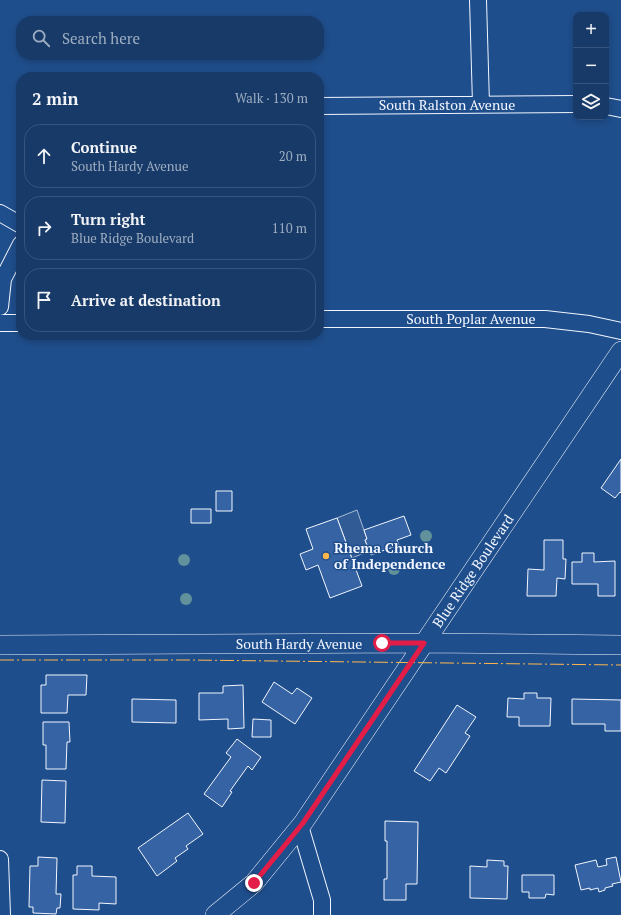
<!DOCTYPE html>
<html lang="en">
<head>
<meta charset="utf-8">
<style>
	body { margin:0; font-family:"PT Serif",serif; background:#244571; color:#f1f3f6 }
	.controls { position:absolute; right:12px; top:12px; display:grid; overflow:hidden; border-radius:8px; box-shadow:0 2px 6px #0003 }
	.controls button { width:36px; height:36px; display:grid; place-items:center; padding:0; border:0; border-bottom:1px solid #36547d; background:#173a69; color:#f1f3f6; font:20px sans-serif }
	.stop { position:absolute; width:12px; height:12px; margin:-9px; border:3px solid #e11d48; border-radius:50%; background:#fff }
	.stop.end { background:#e11d48; border-color:#fff; box-shadow:0 1px 4px #0008 }
	.list { margin:0; padding:0; list-style:none }
	h2 { display:flex; justify-content:space-between; align-items:center; height:52px; margin:0; padding:0 16px; font-size:17px }
	h2 small { font-size:13px; font-weight:400; color:#9eadc0 }
	.list li { display:grid; grid-template-columns:26px 1fr auto; gap:12px; align-items:center; box-sizing:border-box; height:64px; margin:0 8px 8px; padding:0 8px; border:1px solid #36547d; border-radius:16px }
	.list b { display:block; font-size:15px; white-space:nowrap }
	.list p { margin:0; font-size:13px; white-space:nowrap; color:#9eadc0 }
	.list em { font-size:13px; font-style:normal; color:#9eadc0 }
	.icon { flex:none; width:22px; height:22px; fill:none; stroke:currentColor; stroke-width:2; stroke-linecap:round; stroke-linejoin:round }
	.map { position:relative; flex:none; width:621px; height:915px; overflow:hidden }
	.search { position:absolute; background:#173a69; box-shadow:0 2px 6px #0003; left:16px; top:16px; width:308px; height:44px; display:flex; align-items:center; gap:10px; box-sizing:border-box; padding:0 14px; border-radius:16px; color:#9eadc0; font-size:15px }
	.panel { position:absolute; background:#173a69; box-shadow:0 2px 6px #0003; left:16px; top:72px; width:308px; height:268px; border-radius:16px }
	.map>svg:first-child { display:block }
	.built { fill:#305b95; stroke:#a8bbd7 }
	.building { fill:#3563a3; stroke:#f2f6ff }
	.lines { fill:none; stroke-linecap:round; stroke-linejoin:round }
	.minor-casing { stroke:#f2f6ff; stroke-width:18 }
	.tertiary-casing { stroke:#f2f6ff; stroke-width:20 }
	.minor { stroke:#1f4e8c; stroke-width:16 }
	.tertiary { stroke:#1f4e8c; stroke-width:19 }
	.power { stroke:#ffb74d; stroke-width:1; stroke-dasharray:14 3 2 3; stroke-linecap:butt }
	.tree { fill:#61919a }
	.route { stroke:#e11d48; stroke-width:5 }
	.poi-dot { fill:#ffb74d; stroke:#1f4e8c; stroke-width:1.5 }
	.labels { text-anchor:middle; stroke-width:3; stroke-linejoin:round; paint-order:stroke }
	.street-label { font-size:14px; fill:#f2f6ff; stroke:#1f4e8c }
	.poi-label { font-size:14px; font-weight:bold; fill:#f2f6ff; stroke:#1f4e8c; text-anchor:start }
</style>
</head>
<body>
<div class="map">
<svg width="621" height="915" viewBox="0 0 621 915">
	<rect width="100%" height="100%" fill="#1f4e8c"/>
	<path class="built" d="M357,510L367,539L365,540L369,551L352,558L337,518Z"/>
	<path class="building" d="M621,459V493L620,492L615,498L601,488Z
		M216,491H232V511H216Z
		M191,509H211V523H191Z
		M404,516L411,535L397,540L399,545L371,555L365,540L367,539L364,530Z
		M337,518L362,586L330,598L318,565L306,570L300,554L313,549L306,529Z
		M544,540H563V559H566L565,579L557,578L556,596H527L528,569L544,570Z
		M582,553H594V562L615,561V596H598V584H572V562H582Z
		M46,675H87L86,695H68L67,713H41V685H46Z
		M274,682L292,694L297,688L312,698L295,724L262,702Z
		M243,685L244,728L228,729V719L199,720V693H223V686Z
		M524,693H537V698H551L550,726H519V717H507L508,698L524,699Z
		M132,699L176,700V723L132,722Z
		M572,699L621,700V731H605V724H572Z
		M457,705L476,717L465,733L470,736L446,773L439,768L430,781L414,771Z
		M253,719L271,720V737H252Z
		M43,722H69L70,742H67L66,769H46V745H43Z
		M237,739L261,757L252,770L248,766L230,791L232,792L222,807L204,794L231,757L226,753Z
		M42,780L66,781L65,823L41,822Z
		M188,813L203,834L186,846L188,849L175,858L177,861L157,876L138,848Z
		M385,821L418,822L417,884H406V900H384V879H387V841H385Z
		M38,857L57,858L56,894H61L60,908H57L56,914L33,913V907H29L30,866H38Z
		M616,857L621,882L612,884L613,886L605,888V890L599,892L598,888L590,890V888L581,890L575,865L596,860L598,867L607,865L606,859Z
		M487,860L504,861V866H508L507,899L470,898V866L487,867Z
		M77,866H92V876L116,877V904L99,903V910L73,909V875H77Z
		M522,875H554V895L546,894L545,898H529V892H522Z"/>
	<g class="lines">
		<g class="minor-casing">
			<path id="minor" d="M478,0L481,104
				M319,106L576,104
				M606,106L621,109
				M0,213L21,225
				M0,307L3,279L21,244
				M319,319H545L589,324L621,331
				M0,323H21
				M300,826L322,900V915
				M0,859L2,915"/>
		</g>
		<g class="tertiary-casing">
			<path id="tertiary" d="M0,645L424,643L621,645
				M215,915L254,883L303,823L621,351"/>
		</g>
		<use href="#minor" class="minor"/>
		<use href="#tertiary" class="tertiary"/>
		<path class="power" d="M0,660H188L621,665"/>
	</g>
	<g class="tree">
		<circle cx="426" cy="536" r="6"/>
		<circle cx="184" cy="560" r="6"/>
		<circle cx="394" cy="569" r="6"/>
		<circle cx="186" cy="599" r="6"/>
	</g>
	<g class="lines">
		<path class="route" d="M254,883L303,823L424,643H382"/>
	</g>
	<circle class="poi-dot" cx="326" cy="556" r="4"/>
	<g class="labels">
		<g class="street-label">
			<text x="447" y="110">South Ralston Avenue</text>
			<text x="471" y="324">South Poplar Avenue</text>
			<text transform="translate(473 571) rotate(-56)" y="5">Blue Ridge Boulevard</text>
			<text x="299" y="649">South Hardy Avenue</text>
		</g>
		<g class="poi-label">
			<text x="334" y="553">Rhema Church<tspan x="334" dy="16">of Independence</tspan></text>
		</g>
	</g>
</svg>
<div class="controls">
<button>+</button>
<button>−</button>
<button><svg class="icon" aria-label="layers" viewBox="0 0 24 24"><path d="M12 4l9 5-9 5-9-5zM3 14l9 5 9-5"/></svg></button>
</div>
<div class="stop" style="left:382px;top:643px"></div>
<div class="stop end" style="left:254px;top:883px"></div>
<div class="search"><svg class="icon" aria-label="search" viewBox="0 0 24 24"><circle cx="10" cy="10" r="6"/><path d="M15 15l6 6"/></svg>Search here</div>
<section class="panel">
<h2>2 min<small>Walk · 130 m</small></h2>
<ul class="list">
<li><svg class="icon" aria-label="ahead" viewBox="0 0 24 24"><path d="M12 20V5M6 11l6-6 6 6"/></svg><div><b>Continue</b><p>South Hardy Avenue</p></div><em>20 m</em></li>
<li><svg class="icon" aria-label="right" viewBox="0 0 24 24"><path d="M7 20v-9h11M14 6l5 5-5 5"/></svg><div><b>Turn right</b><p>Blue Ridge Boulevard</p></div><em>110 m</em></li>
<li><svg class="icon" aria-label="arrive" viewBox="0 0 24 24"><path d="M6 21V4h12l-3 4 3 4H6"/></svg><div><b>Arrive at destination</b></div></li>
</ul>
</section>
</div>
</body>
</html>
